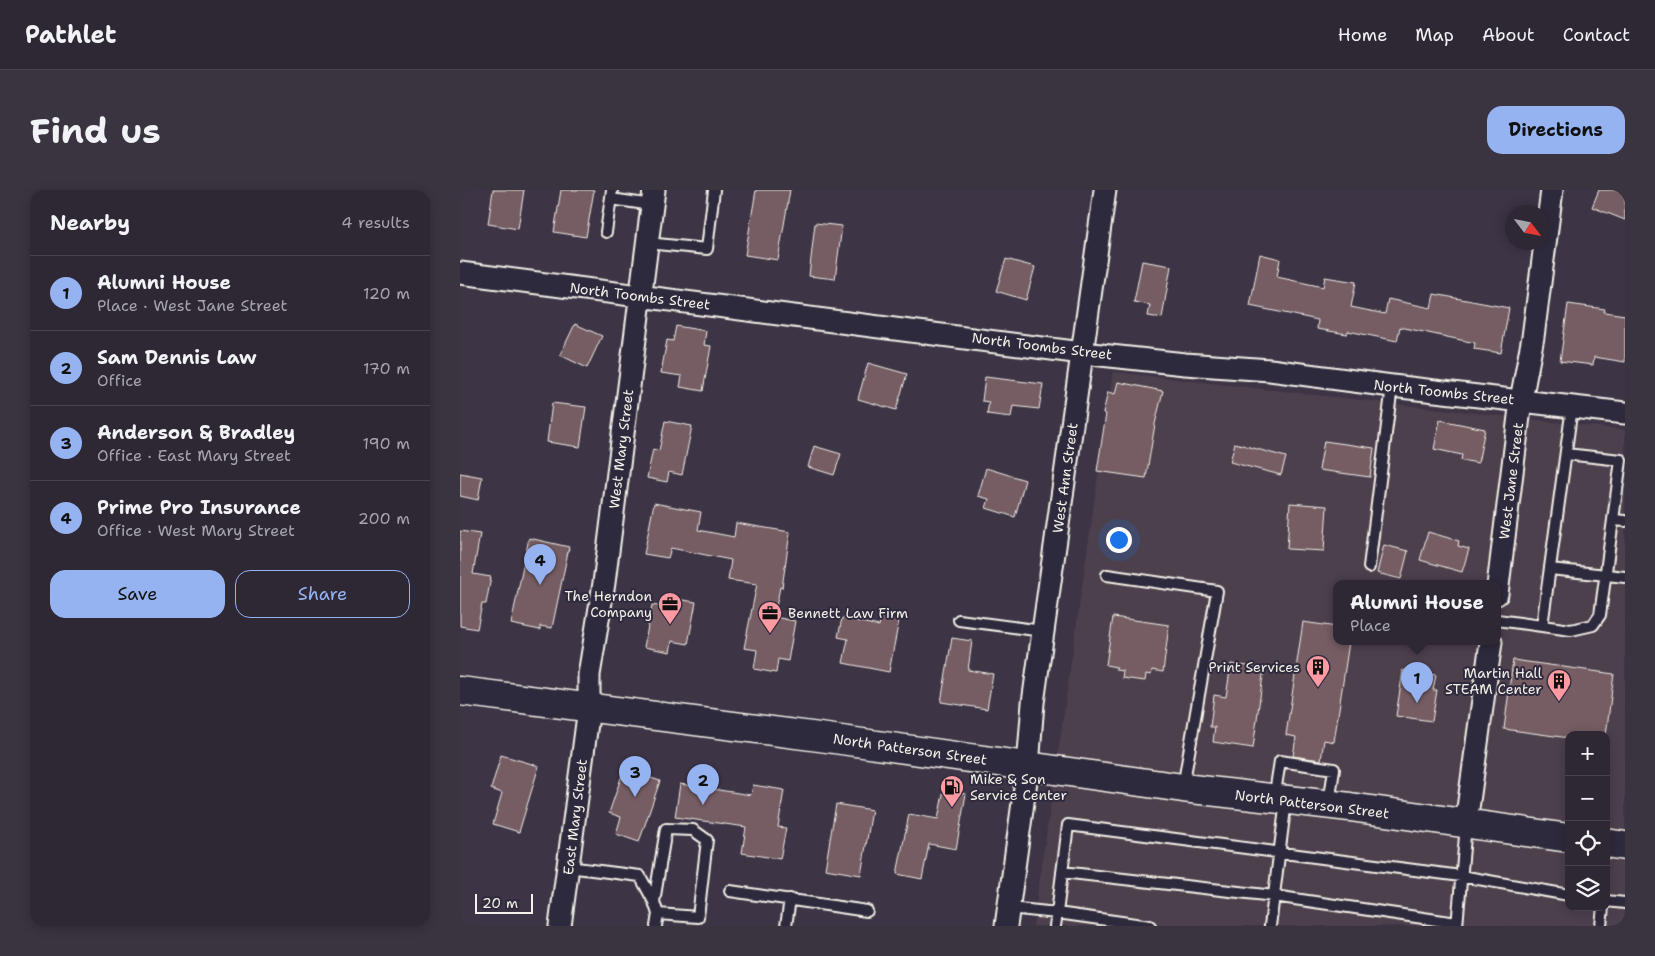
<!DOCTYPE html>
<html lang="en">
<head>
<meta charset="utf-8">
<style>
	body { margin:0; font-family:"Shantell Sans",sans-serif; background:#3a3340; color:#f1f3f6 }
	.controls { position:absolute; right:15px; bottom:15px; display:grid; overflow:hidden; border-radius:10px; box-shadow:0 2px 12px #0003 }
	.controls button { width:45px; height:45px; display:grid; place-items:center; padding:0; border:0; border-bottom:1px solid #49444f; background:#2e2734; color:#f1f3f6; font:25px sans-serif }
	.compass { position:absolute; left:1045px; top:15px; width:45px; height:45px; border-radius:50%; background:#2e2734; box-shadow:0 2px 12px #0003; rotate:122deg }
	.scale { position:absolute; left:15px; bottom:12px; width:58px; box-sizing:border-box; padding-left:5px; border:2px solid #f4f1e8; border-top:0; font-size:14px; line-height:18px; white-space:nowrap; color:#f4f1e8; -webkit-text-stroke:4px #2f2a3d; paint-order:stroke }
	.you { position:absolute; left:658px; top:349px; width:18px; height:18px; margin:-12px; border:4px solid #fff; border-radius:50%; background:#1a73e8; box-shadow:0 0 0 8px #1a73e833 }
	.badge { display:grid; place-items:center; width:32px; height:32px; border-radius:50%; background:#95b2f1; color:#111; font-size:16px; font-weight:700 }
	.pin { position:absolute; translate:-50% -41px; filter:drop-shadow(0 1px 2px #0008) }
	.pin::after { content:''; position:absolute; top:26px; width:18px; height:15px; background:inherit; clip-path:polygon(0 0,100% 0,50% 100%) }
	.popup { position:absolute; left:873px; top:390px; width:168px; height:65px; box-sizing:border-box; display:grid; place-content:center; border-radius:10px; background:#2e2734; filter:drop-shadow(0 1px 4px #0005); font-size:16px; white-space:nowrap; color:#a7a5ac }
	.popup b { font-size:19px; color:#f1f3f6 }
	.popup::after { content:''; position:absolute; left:50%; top:100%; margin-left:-10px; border:10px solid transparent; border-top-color:#2e2734 }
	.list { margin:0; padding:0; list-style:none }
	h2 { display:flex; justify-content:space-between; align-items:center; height:65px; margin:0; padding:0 20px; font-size:21px }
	h2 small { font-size:16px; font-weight:400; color:#a7a5ac }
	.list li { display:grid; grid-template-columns:32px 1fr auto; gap:15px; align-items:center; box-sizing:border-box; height:75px; padding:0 20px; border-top:1px solid #49444f }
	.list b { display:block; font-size:19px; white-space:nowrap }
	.list p { margin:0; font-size:16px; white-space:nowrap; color:#a7a5ac }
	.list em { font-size:16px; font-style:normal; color:#a7a5ac }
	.actions { display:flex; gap:10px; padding:15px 20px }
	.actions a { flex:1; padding:11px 0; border:1px solid #95b2f1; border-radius:15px; text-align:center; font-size:18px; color:#95b2f1 }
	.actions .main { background:#95b2f1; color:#111 }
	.icon { flex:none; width:28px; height:28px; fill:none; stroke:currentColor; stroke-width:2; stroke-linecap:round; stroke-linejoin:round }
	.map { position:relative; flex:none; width:1165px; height:736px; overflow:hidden; border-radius:15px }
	header { display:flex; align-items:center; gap:30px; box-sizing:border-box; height:70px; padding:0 25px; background:#2e2734; border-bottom:1px solid #49444f }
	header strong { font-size:24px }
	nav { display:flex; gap:28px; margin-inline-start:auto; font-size:18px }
	.intro { display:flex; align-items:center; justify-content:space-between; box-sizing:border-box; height:120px; padding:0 30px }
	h1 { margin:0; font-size:35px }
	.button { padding:12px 22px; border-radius:15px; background:#95b2f1; color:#111; font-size:18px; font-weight:700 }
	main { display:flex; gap:30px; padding:0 30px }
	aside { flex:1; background:#2e2734; border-radius:15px; box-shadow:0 2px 12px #0003 }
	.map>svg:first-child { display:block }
	.built { fill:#4e404e; fill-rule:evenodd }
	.building { fill:#745d64; stroke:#f4f1e8 }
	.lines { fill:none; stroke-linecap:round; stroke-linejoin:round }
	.service-casing { stroke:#f4f1e8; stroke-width:14 }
	.minor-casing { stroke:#f4f1e8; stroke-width:25 }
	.secondary-casing { stroke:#f4f1e8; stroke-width:31 }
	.service { stroke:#2f2a3d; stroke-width:10 }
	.minor { stroke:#2f2a3d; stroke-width:21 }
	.secondary { stroke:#2f2a3d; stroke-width:28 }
	.labels { text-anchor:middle; stroke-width:4; stroke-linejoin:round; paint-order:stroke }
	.street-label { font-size:14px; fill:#f4f1e8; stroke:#2f2a3d }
	.poi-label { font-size:14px; fill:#f4f1e8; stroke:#2f2a3d; text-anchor:end }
</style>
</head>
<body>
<header>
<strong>Pathlet</strong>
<nav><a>Home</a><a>Map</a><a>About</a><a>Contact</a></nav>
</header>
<div class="intro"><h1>Find us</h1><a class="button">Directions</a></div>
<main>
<aside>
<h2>Nearby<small>4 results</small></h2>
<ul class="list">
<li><span class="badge">1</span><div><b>Alumni House</b><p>Place · West Jane Street</p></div><em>120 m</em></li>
<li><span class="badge">2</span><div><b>Sam Dennis Law</b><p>Office</p></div><em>170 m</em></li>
<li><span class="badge">3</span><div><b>Anderson &amp; Bradley</b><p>Office · East Mary Street</p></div><em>190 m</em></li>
<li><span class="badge">4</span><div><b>Prime Pro Insurance</b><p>Office · West Mary Street</p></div><em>200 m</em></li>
</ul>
<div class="actions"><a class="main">Save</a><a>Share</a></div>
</aside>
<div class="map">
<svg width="1165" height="736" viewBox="0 0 1165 736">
	<rect width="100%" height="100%" fill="#3d3445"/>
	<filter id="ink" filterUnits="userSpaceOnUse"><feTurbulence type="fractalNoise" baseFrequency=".02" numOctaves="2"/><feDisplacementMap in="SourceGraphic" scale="10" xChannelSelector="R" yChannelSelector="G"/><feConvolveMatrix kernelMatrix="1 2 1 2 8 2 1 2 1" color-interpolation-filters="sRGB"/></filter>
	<g filter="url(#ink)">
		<path class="built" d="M653,182L1165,240V736H573ZM877,394H1037V452H877ZM1109,545H1146V717H1109Z"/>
		<path class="building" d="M33,0H64L58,39L28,34Z
			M101,0H134L126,47L94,42Z
			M296,0H330L318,70L285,65Z
			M1139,0H1165V30L1132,17Z
			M355,33L382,36L375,89L349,86Z
			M800,64L820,69L817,87L863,97L865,87L896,92L891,117L925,124L928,109L971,118L974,104L1049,118L1041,163L1014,159L1015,153L940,137L937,151L888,141L887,144L857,139L858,130L790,116Z
			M546,69L575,77L566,110L536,101Z
			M682,71L711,76L702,128L688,126L690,115L674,112Z
			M1108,114L1145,119L1144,122L1165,125V172L1134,167L1133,175L1100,171Z
			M115,134L142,146L127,178L100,165Z
			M216,136L246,141L244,155L251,156L243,201L220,197L222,186L201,183L207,150L213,151Z
			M408,173L447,184L436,220L398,209Z
			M525,187L583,194L579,219L553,216L551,227L527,224L529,212L522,211Z
			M658,192L703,201L695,234L686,288L637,281L646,224L643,223L648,202L655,204Z
			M92,213L126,217L120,257L87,252Z
			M980,230L1025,239L1018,273L1001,270L1002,265L974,259Z
			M205,231L232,236L222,285L209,282L207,292L187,288L193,259L199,261Z
			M864,251L914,258L910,287L859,280Z
			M775,253L826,267L821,285L770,272Z
			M354,256L381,264L374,285L348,277Z
			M526,278L565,290L555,327L526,318L529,309L518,306Z
			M0,283L22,287L18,310L0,306Z
			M194,313L241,322L238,340L274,347L276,333L330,342L322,398L320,397L314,427L335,431L328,471L318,469L316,483L294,479L297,460L284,458L297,394L268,390L271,370L211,358L208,368L184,364Z
			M830,313L867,316L864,361L827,359Z
			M0,341L20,344L13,384L31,387L26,414H22L17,439L0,436Z
			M968,342L999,351L998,356L1009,359L1002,382L960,370Z
			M69,348L109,357L92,438L80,436V440L51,434Z
			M924,355L948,361L941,389L917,383Z
			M216,409L236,412L228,454L212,451L210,462L184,457L192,415L214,419Z
			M422,421L440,425L429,482L383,473L388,449L378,447L382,428L419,436Z
			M653,427L709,435L703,482L692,480L691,485L686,484L685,491L662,488L663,481L656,480V477L646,475Z
			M843,432L877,437V452H889L874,552L864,550L861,570L833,566L836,547L826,545Z
			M492,448L512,451L508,480L533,484L527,519L481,512Z
			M1053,470L1154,484L1146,545H1109V548L1044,539Z
			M771,474L804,478L793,558L753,552L755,537H750L754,505L766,507Z
			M943,480L976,485L973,500H977L972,531L936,526Z
			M41,565L79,576L59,642L33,634L42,603L31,599Z
			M164,579L200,591L179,652L156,644L161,627L149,623Z
			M220,594L291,605L293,595L324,600L318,637L326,638L320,669L282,663L286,637L215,627Z
			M484,599L506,604L496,659L469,654L462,689L437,684L449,624L478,629Z
			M376,614L412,620L401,685L365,679Z"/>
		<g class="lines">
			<g class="service-casing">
				<path id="service" d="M151,9L192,15
					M146,42L152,0
					M187,53L247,59L254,0
					M1106,264L1161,270L1153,330L1165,331
					M909,377L932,196
					M1090,379L1165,387
					M647,385L757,401L723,597
					M499,430L583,441
					M1037,430L1082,436L1112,217
					M1082,436L1111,440L1133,435L1140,425L1153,330
					M814,609L820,571L874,579L869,614
					M108,677L180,686L194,712L198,724L196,736
					M602,682L814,706L997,733
					M270,701L407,721
					M1146,711L1165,713
					M194,712L206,639L233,640L247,650L238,727L198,724
					M549,718L597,723L595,736
					M326,736L330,709
					M690,736L597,723L608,635L1001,686L1109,705
					M810,736L826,611
					M997,736L1006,635
					M1141,736L1143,717"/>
			</g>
			<g class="minor-casing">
				<path id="minor" d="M0,83L622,163L725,174L810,180L932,196L1165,223
					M1037,404L1061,210L1073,147L1092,0
					M1006,633L1031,452
					M100,736L129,518V485L144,393L194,0
					M546,736L568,576L573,513L645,0"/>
			</g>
			<g class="secondary-casing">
				<path id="secondary" d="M0,501L367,548L723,598L890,617L1109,648
					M1146,653L1165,656"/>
			</g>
			<use href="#service" class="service"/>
			<use href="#minor" class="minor"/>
			<use href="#secondary" class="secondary"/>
		</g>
	</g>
	<defs>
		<g id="office-pin" transform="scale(1.25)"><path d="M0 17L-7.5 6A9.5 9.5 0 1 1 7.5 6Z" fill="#ff9aa2" stroke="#2f2a3d"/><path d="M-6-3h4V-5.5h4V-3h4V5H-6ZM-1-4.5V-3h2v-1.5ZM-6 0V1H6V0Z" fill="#111"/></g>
		<g id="building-pin" transform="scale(1.25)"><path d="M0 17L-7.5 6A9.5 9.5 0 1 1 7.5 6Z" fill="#ff9aa2" stroke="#2f2a3d"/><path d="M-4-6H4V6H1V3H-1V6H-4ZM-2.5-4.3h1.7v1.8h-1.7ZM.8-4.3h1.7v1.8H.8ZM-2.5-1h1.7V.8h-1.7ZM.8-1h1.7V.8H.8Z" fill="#111"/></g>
		<g id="fuel-pin" transform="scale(1.25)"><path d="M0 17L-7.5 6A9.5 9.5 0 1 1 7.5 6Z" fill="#ff9aa2" stroke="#2f2a3d"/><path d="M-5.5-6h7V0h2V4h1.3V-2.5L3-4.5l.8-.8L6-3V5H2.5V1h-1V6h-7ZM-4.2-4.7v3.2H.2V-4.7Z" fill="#111"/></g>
	</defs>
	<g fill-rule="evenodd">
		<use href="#office-pin" x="210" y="414"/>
		<use href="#office-pin" x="310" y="423"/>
		<use href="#building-pin" x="858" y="477"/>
		<use href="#building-pin" x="1099" y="491"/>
		<use href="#fuel-pin" x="492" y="597"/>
	</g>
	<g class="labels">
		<g class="street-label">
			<text transform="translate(180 106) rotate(7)" y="5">North Toombs Street</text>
			<text transform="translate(582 156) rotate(7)" y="5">North Toombs Street</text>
			<text transform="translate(984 202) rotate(6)" y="5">North Toombs Street</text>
			<text transform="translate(161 259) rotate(-83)" y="5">West Mary Street</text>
			<text transform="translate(605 288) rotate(-82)" y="5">West Ann Street</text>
			<text transform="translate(1051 291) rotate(-83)" y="5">West Jane Street</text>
			<text transform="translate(450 559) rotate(8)" y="5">North Patterson Street</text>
			<text transform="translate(852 614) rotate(7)" y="5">North Patterson Street</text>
			<text transform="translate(115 627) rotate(-83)" y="5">East Mary Street</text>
		</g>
		<g class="poi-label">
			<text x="192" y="411">The Herndon<tspan x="192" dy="16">Company</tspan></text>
			<text x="328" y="428" text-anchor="start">Bennett Law Firm</text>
			<text x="840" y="482">Print Services</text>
			<text x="1082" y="488">Martin Hall<tspan x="1082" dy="16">STEAM Center</tspan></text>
			<text x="510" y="594" text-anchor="start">Mike &amp; Son<tspan x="510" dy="16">Service Center</tspan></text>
		</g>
	</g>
</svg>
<div class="controls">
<button>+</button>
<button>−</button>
<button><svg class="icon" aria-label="locate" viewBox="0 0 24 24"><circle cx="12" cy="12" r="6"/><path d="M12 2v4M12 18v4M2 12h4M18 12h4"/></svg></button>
<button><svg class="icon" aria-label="layers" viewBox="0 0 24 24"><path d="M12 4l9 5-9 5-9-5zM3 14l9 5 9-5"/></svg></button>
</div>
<svg class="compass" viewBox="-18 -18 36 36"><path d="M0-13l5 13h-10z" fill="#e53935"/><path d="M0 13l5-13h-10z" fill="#a7a5ac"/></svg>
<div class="scale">20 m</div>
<div class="you"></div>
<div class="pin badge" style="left:957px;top:513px">1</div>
<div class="popup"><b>Alumni House</b>Place</div>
<div class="pin badge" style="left:243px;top:615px">2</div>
<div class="pin badge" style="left:175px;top:607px">3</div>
<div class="pin badge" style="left:80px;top:395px">4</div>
</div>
</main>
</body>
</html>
